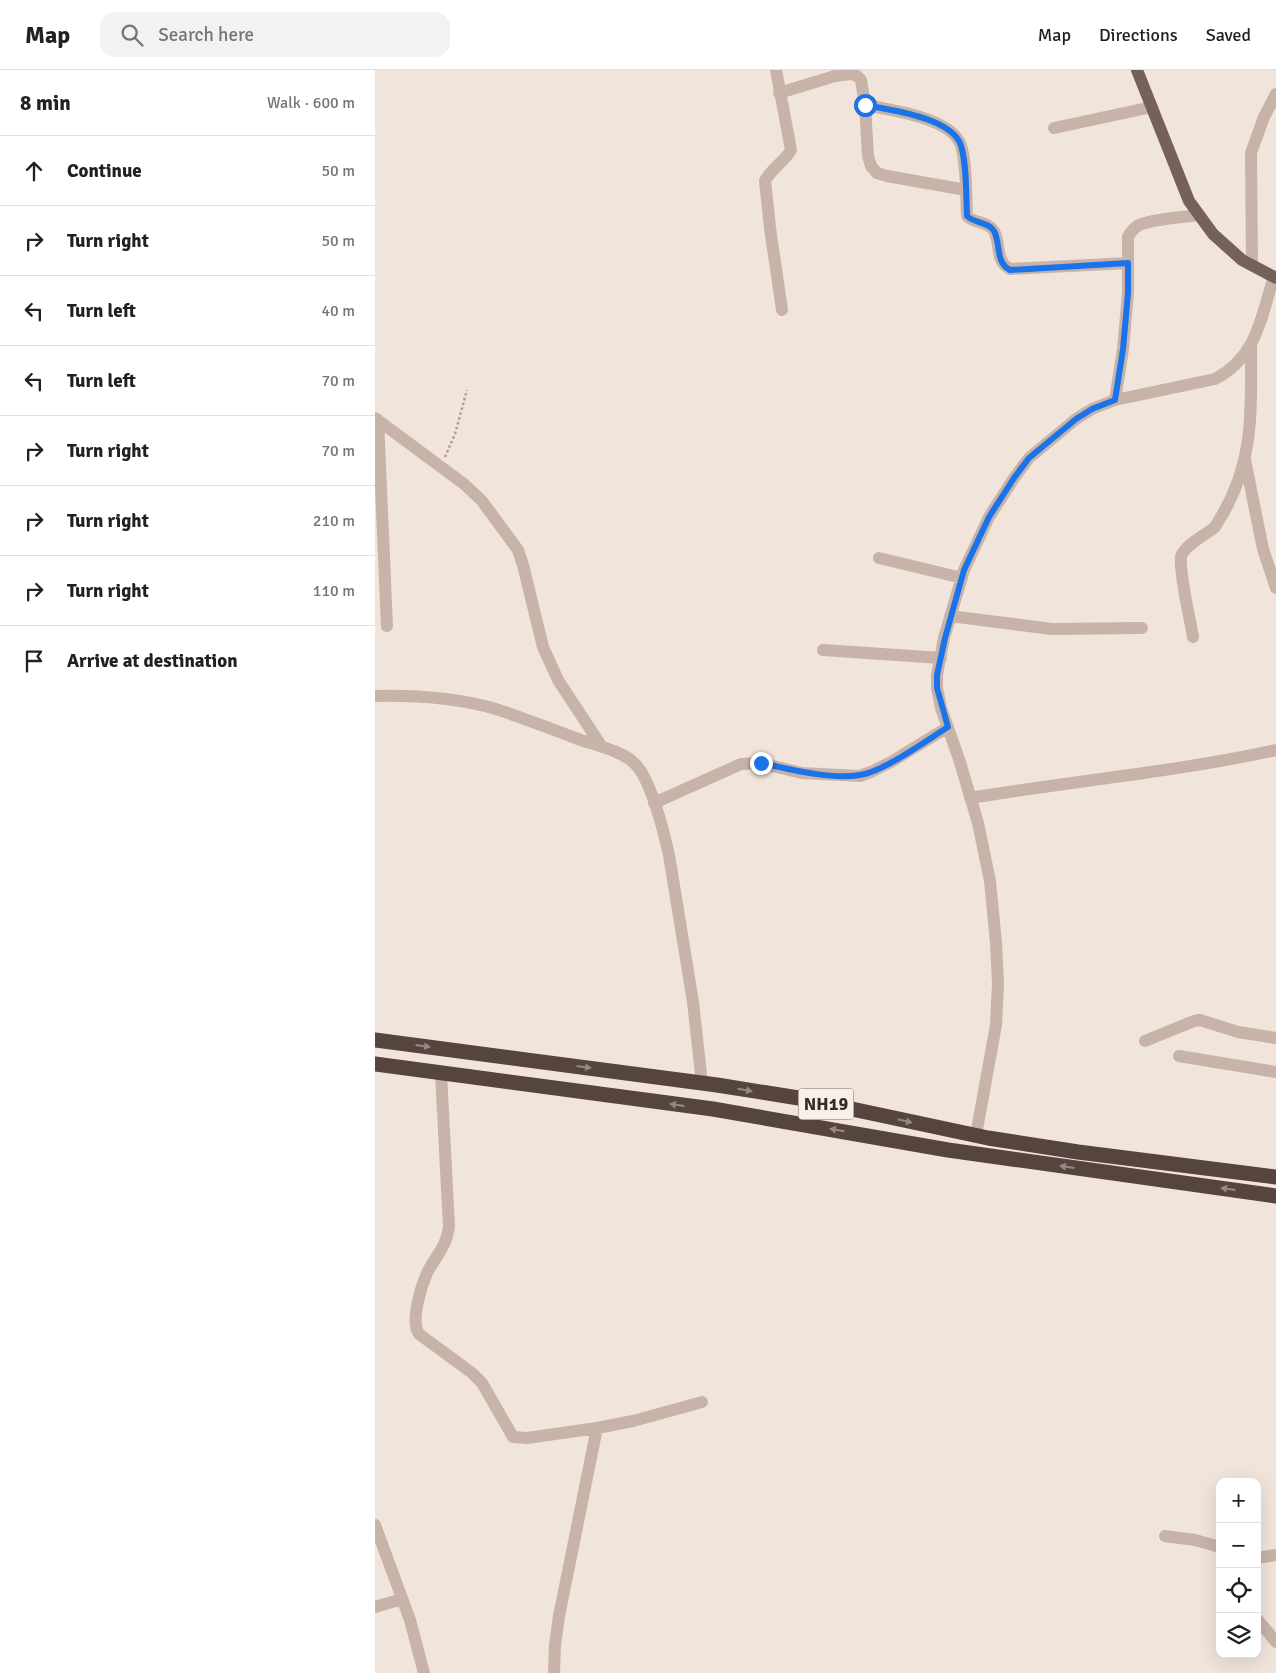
<!DOCTYPE html>
<html lang="en">
<head>
<meta charset="utf-8">
<style>
	body { margin:0; font-family:Signika,sans-serif; background:#f2f2f2; color:#202124 }
	.controls { position:absolute; right:15px; bottom:15px; display:grid; overflow:hidden; border-radius:10px; box-shadow:0 5px 20px #0002 }
	.controls button { width:45px; height:45px; display:grid; place-items:center; padding:0; border:0; border-bottom:1px solid #e0e0e0; background:#fff; color:#202124; font:25px sans-serif }
	.stop { position:absolute; width:15px; height:15px; margin:-11px; border:4px solid #1a73e8; border-radius:50%; background:#fff }
	.stop.end { background:#1a73e8; border-color:#fff; box-shadow:0 1px 5px #0008 }
	.list { margin:0; padding:0; list-style:none }
	h2 { display:flex; justify-content:space-between; align-items:center; height:65px; margin:0; padding:0 20px; font-size:21px }
	h2 small { font-size:16px; font-weight:400; color:#757577 }
	.list li { display:grid; grid-template-columns:32px 1fr auto; gap:15px; align-items:center; box-sizing:border-box; height:70px; padding:0 20px; border-top:1px solid #e0e0e0 }
	.list b { display:block; font-size:19px; white-space:nowrap }
	.list em { font-size:16px; font-style:normal; color:#757577 }
	.icon { flex:none; width:28px; height:28px; fill:none; stroke:currentColor; stroke-width:2; stroke-linecap:round; stroke-linejoin:round }
	.map { position:relative; flex:none; width:901px; height:1603px; overflow:hidden }
	header { display:flex; align-items:center; gap:30px; box-sizing:border-box; height:70px; padding:0 25px; background:#fff; border-bottom:1px solid #e0e0e0 }
	header strong { font-size:24px }
	nav { display:flex; gap:28px; margin-inline-start:auto; font-size:18px }
	.search { width:350px; height:45px; background:#f2f2f2; display:flex; align-items:center; gap:12px; box-sizing:border-box; padding:0 18px; border-radius:15px; color:#757577; font-size:19px }
	main { display:flex }
	aside { flex:1; background:#fff }
	.map>svg:first-child { display:block }
	.lines { fill:none; stroke-linecap:round; stroke-linejoin:round }
	.path { stroke:#b49d92; stroke-width:2.5; stroke-dasharray:2.5 2.5; stroke-linecap:butt }
	.minor { stroke:#c8b3a8; stroke-width:12 }
	.major { stroke:#76605a; stroke-width:12 }
	.highway { stroke:#56443f; stroke-width:15 }
	.oneway { fill:#978883 }
	.route { stroke:#1a73e8; stroke-width:6 }
	.labels { text-anchor:middle; stroke-width:4.5; stroke-linejoin:round; paint-order:stroke }
	.shield { fill:#f8efe8; stroke:#706662; stroke-width:1 }
	.shield-label { font-size:18px; font-weight:bold; fill:#352b28 }
</style>
</head>
<body>
<header>
<strong>Map</strong>
<div class="search"><svg class="icon" aria-label="search" viewBox="0 0 24 24"><circle cx="10" cy="10" r="6"/><path d="M15 15l6 6"/></svg>Search here</div>
<nav><a>Map</a><a>Directions</a><a>Saved</a></nav>
</header>
<main>
<aside>
<h2>8 min<small>Walk · 600 m</small></h2>
<ul class="list">
<li><svg class="icon" aria-label="ahead" viewBox="0 0 24 24"><path d="M12 20V5M6 11l6-6 6 6"/></svg><div><b>Continue</b></div><em>50 m</em></li>
<li><svg class="icon" aria-label="right" viewBox="0 0 24 24"><path d="M7 20v-9h11M14 6l5 5-5 5"/></svg><div><b>Turn right</b></div><em>50 m</em></li>
<li><svg class="icon" aria-label="left" viewBox="0 0 24 24"><path d="M17 20v-9H6M10 6l-5 5 5 5"/></svg><div><b>Turn left</b></div><em>40 m</em></li>
<li><svg class="icon" aria-label="left" viewBox="0 0 24 24"><path d="M17 20v-9H6M10 6l-5 5 5 5"/></svg><div><b>Turn left</b></div><em>70 m</em></li>
<li><svg class="icon" aria-label="right" viewBox="0 0 24 24"><path d="M7 20v-9h11M14 6l5 5-5 5"/></svg><div><b>Turn right</b></div><em>70 m</em></li>
<li><svg class="icon" aria-label="right" viewBox="0 0 24 24"><path d="M7 20v-9h11M14 6l5 5-5 5"/></svg><div><b>Turn right</b></div><em>210 m</em></li>
<li><svg class="icon" aria-label="right" viewBox="0 0 24 24"><path d="M7 20v-9h11M14 6l5 5-5 5"/></svg><div><b>Turn right</b></div><em>110 m</em></li>
<li><svg class="icon" aria-label="arrive" viewBox="0 0 24 24"><path d="M6 21V4h12l-3 4 3 4H6"/></svg><div><b>Arrive at destination</b></div></li>
</ul>
</aside>
<div class="map">
<svg width="901" height="1603" viewBox="0 0 901 1603">
	<rect width="100%" height="100%" fill="#f0e4db"/>
	<g class="lines">
		<path class="path" d="M70,387L80,364L92,320"/>
		<path class="minor" d="M401,0L416,80C409,92 396,99 390,111L395,158L407,240
			M404,23L460,6L476,4L482,6L486,10L490,35L493,86L496,96L502,103L512,106L591,120
			M490,35C515,40 573,47 585,73C592,90 591,127 592,146C600,154 613,151 619,161C626,174 620,192 635,199L753,193
			M679,58L777,37
			M877,195L876,83L889,47L901,24
			M740,330L748,279L753,223V167C755,163 759,158 764,155C776,149 809,147 824,145
			M0,348L89,414L107,431L143,480L148,495L168,577L183,610L227,677
			M3,350L12,556
			M870,390L888,479L901,518
			M504,488L587,508
			M575,546L677,559L767,558
			M818,567C815,548 804,504 806,487C809,475 831,465 840,457C842,454 844,450 846,447C880,391 876,338 876,276
			M448,580L566,588
			M0,626C40,625 82,628 121,639C149,648 176,659 203,669C220,675 247,681 259,693C275,706 289,763 294,785L318,932L327,1013
			M595,728C697,711 800,702 901,680
			M279,733L366,694L385,693L427,703L485,706L496,702L516,692L573,657
			M770,971L819,951L825,950L863,962L901,968
			M804,986L901,1002
			M66,1003L74,1157C71,1178 61,1185 52,1203C46,1217 35,1251 44,1264L97,1303L107,1313L138,1367L152,1368L222,1358L258,1351L327,1332
			M601,1065L621,955L623,913L621,873L615,811L603,753L584,689L566,638L562,618V605L569,568L589,500L614,447L639,408L654,388L701,349L717,339L740,330L840,309C882,287 886,248 899,206
			M0,1455L35,1550L49,1603
			M790,1466L820,1470L845,1477
			M882,1488L901,1485
			M0,1537L27,1529
			M882,1549L901,1572
			M179,1603L180,1575L184,1546L222,1358"/>
		<path class="major" d="M762,0L814,131L838,164L867,190L901,208"/>
		<path class="highway" d="M0,970L342,1015L430,1029L613,1068L703,1082L901,1107
			M0,994L338,1039L573,1080L901,1126"/>
	</g>
	<defs><path id="oneway-solid" d="M-6-.8H1V-3.2L6.5 0L1 3.2V.8H-6Z" transform="scale(1.25)"/></defs>
	<g class="oneway">
		<use href="#oneway-solid" transform="translate(48 976) rotate(7)"/>
		<use href="#oneway-solid" transform="translate(209 997) rotate(7)"/>
		<use href="#oneway-solid" transform="translate(370 1020) rotate(9)"/>
		<use href="#oneway-solid" transform="translate(302 1035) rotate(-172)"/>
		<use href="#oneway-solid" transform="translate(530 1051) rotate(13)"/>
		<use href="#oneway-solid" transform="translate(462 1060) rotate(-170)"/>
		<use href="#oneway-solid" transform="translate(692 1097) rotate(-172)"/>
		<use href="#oneway-solid" transform="translate(853 1119) rotate(-172)"/>
	</g>
	<g class="lines">
		<path class="route" d="M386,693C414,699 456,710 485,705C508,702 552,670 573,657L562,618V605L570,568L589,500L614,447L639,408L654,388L701,349L717,339L740,330L748,279L753,223V193L635,200C620,192 626,174 619,161C613,151 600,154 592,146C591,127 592,90 585,73C573,47 515,40 490,35"/>
	</g>
	<g class="labels">
		<rect class="shield" x="423.5" y="1018.5" width="55" height="31" rx="4"/>
		<g class="shield-label">
			<text x="451" y="1040">NH19</text>
		</g>
	</g>
</svg>
<div class="controls">
<button>+</button>
<button>−</button>
<button><svg class="icon" aria-label="locate" viewBox="0 0 24 24"><circle cx="12" cy="12" r="6"/><path d="M12 2v4M12 18v4M2 12h4M18 12h4"/></svg></button>
<button><svg class="icon" aria-label="layers" viewBox="0 0 24 24"><path d="M12 4l9 5-9 5-9-5zM3 14l9 5 9-5"/></svg></button>
</div>
<div class="stop" style="left:490px;top:35px"></div>
<div class="stop end" style="left:386px;top:693px"></div>
</div>
</main>
</body>
</html>
